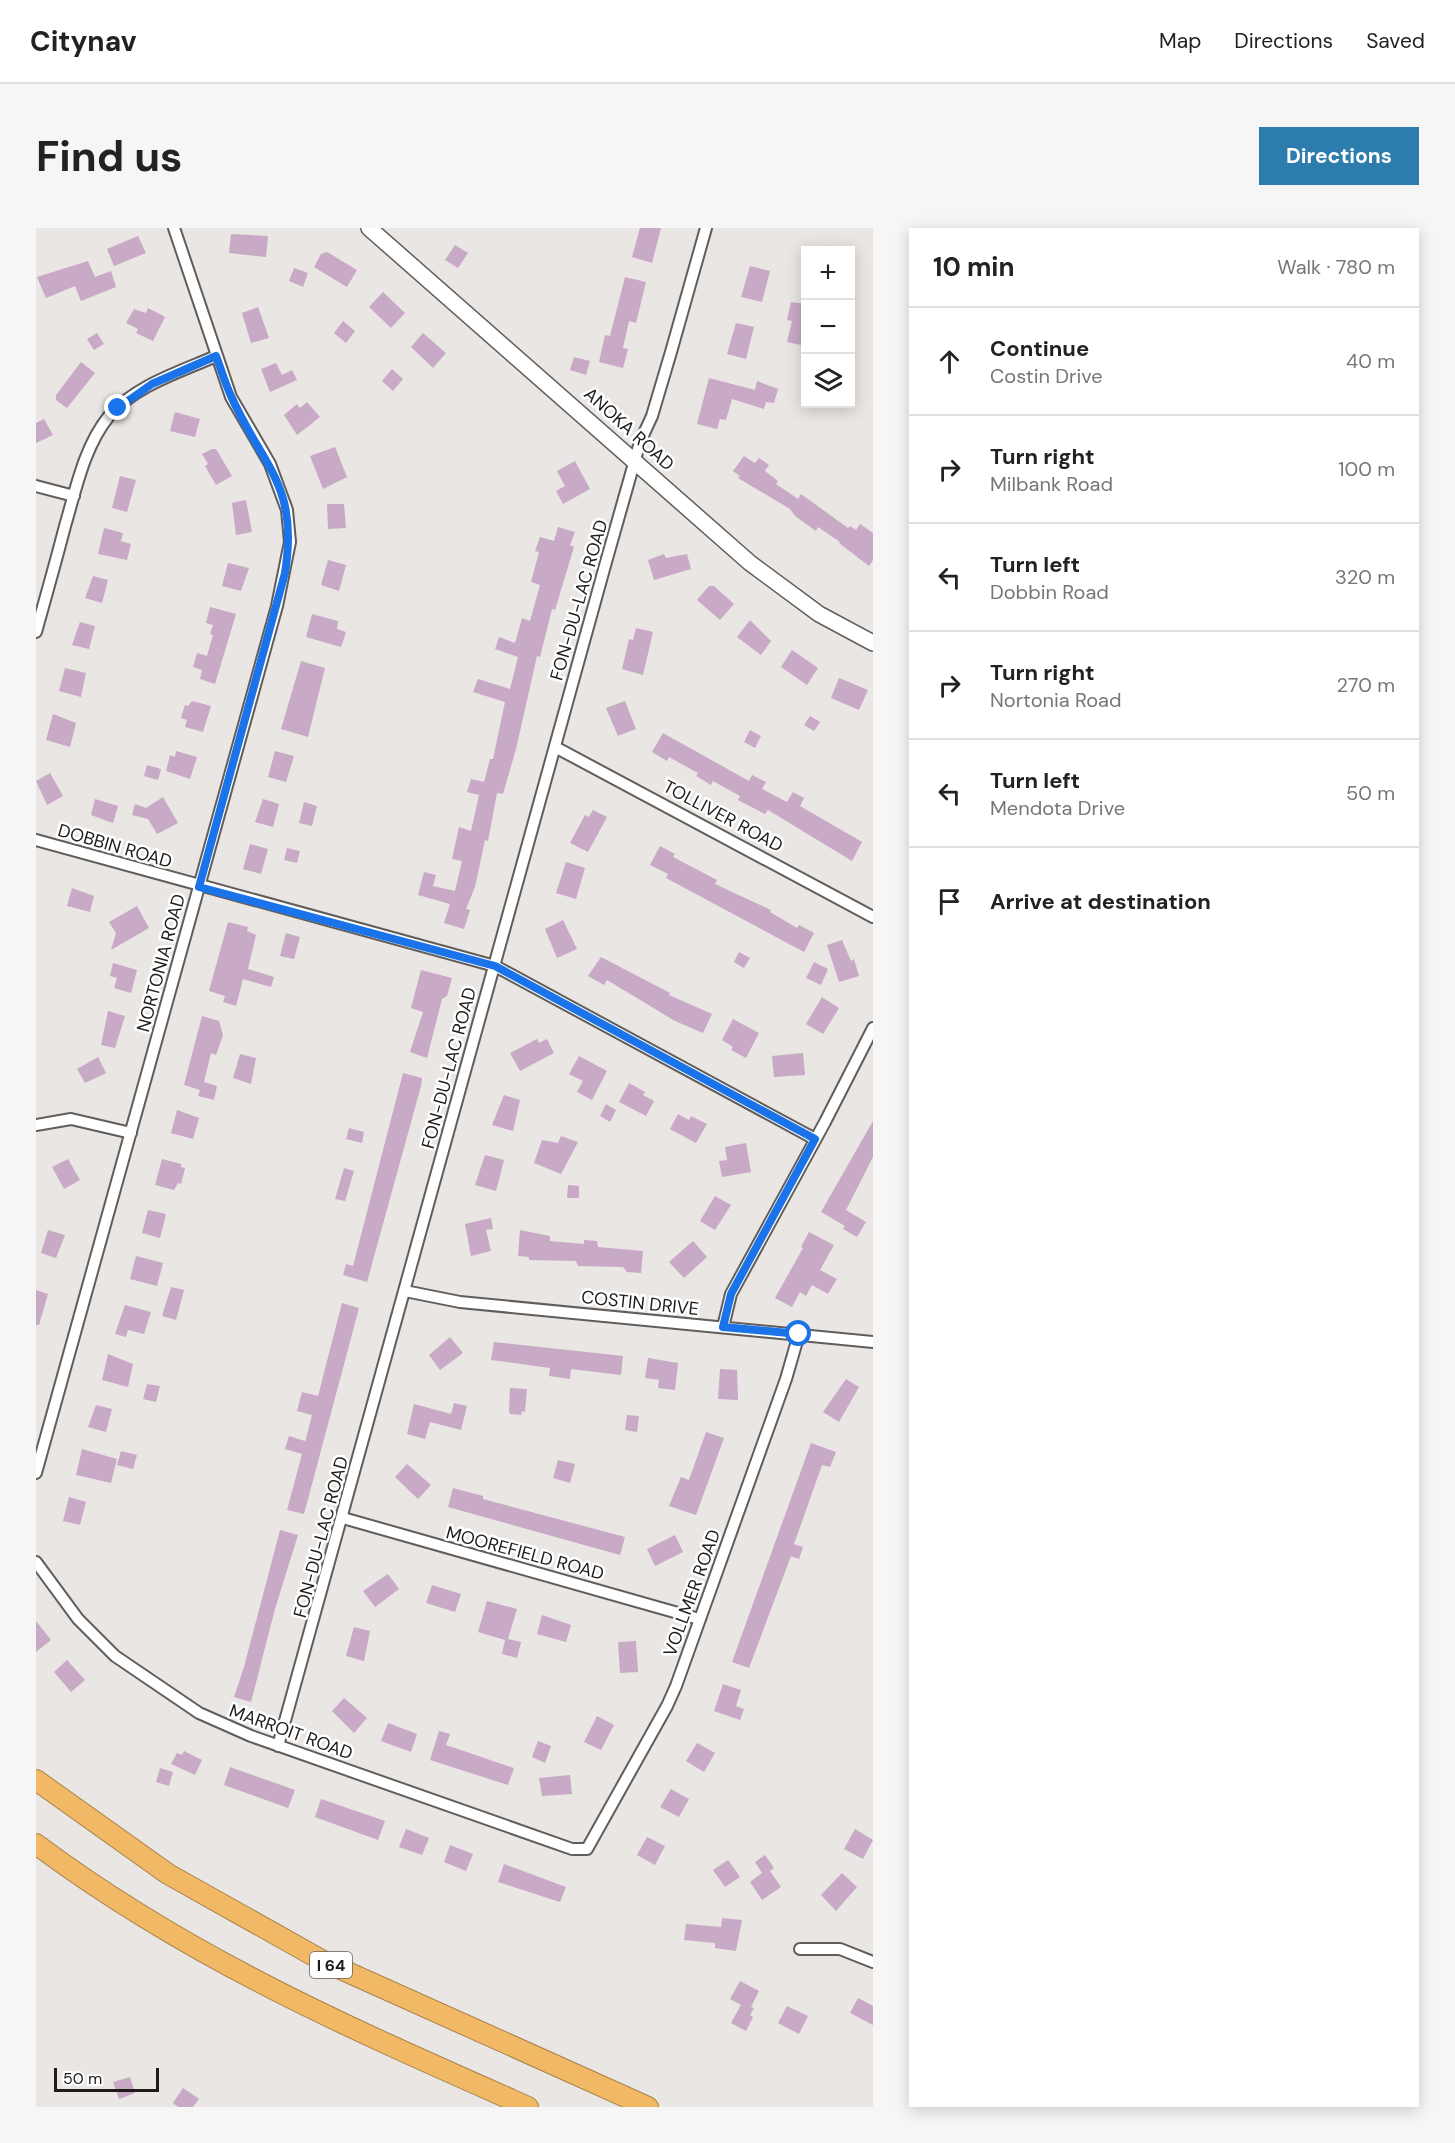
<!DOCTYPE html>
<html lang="en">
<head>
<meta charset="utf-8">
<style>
	body { margin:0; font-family:"DM Sans",sans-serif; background:#f6f6f6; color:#222 }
	.controls { position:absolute; right:18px; top:18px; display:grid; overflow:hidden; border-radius:0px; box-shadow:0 3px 15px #0003 }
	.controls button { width:54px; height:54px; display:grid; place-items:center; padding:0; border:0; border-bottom:2px solid #e0e0e0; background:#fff; color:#222; font:30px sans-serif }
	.scale { position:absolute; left:18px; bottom:15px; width:105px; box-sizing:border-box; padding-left:6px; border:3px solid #1d1c1b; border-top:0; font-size:16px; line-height:21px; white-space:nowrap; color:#1d1c1b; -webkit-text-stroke:4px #fff; paint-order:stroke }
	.stop { position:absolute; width:18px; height:18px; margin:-14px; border:4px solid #1a73e8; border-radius:50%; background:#fff }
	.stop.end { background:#1a73e8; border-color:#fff; box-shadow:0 2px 6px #0008 }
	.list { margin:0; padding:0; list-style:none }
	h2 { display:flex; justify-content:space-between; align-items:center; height:78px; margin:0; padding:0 24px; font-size:26px }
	h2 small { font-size:20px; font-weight:400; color:#767676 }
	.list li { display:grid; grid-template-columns:39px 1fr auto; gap:18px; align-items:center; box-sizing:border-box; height:108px; padding:0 24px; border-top:2px solid #e0e0e0 }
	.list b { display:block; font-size:22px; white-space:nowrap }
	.list p { margin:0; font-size:20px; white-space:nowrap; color:#767676 }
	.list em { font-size:20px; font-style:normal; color:#767676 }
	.icon { flex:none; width:33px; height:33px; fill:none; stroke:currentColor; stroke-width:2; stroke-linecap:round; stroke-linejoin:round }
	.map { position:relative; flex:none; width:837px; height:1879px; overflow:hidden; border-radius:0px }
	header { display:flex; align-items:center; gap:36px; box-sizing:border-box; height:84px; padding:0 30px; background:#fff; border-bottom:2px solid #e0e0e0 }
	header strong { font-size:28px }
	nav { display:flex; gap:33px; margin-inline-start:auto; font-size:21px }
	.intro { display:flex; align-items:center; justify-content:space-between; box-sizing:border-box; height:144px; padding:0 36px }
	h1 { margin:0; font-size:42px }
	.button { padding:15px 27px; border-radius:0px; background:#2c7cae; color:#fff; font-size:21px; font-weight:700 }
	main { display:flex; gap:36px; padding:0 36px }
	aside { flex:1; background:#fff; border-radius:0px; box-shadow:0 3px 15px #0003 }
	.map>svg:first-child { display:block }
	.building { fill:#c8a9c6 }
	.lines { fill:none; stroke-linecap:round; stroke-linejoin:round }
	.street-casing { stroke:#605d5a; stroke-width:14 }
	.secondary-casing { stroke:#605d5a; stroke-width:18 }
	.highway-casing { stroke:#a7824c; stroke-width:22 }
	.street { stroke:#fff; stroke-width:10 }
	.secondary { stroke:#fff; stroke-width:15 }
	.highway { stroke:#f1b966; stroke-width:20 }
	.route { stroke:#1a73e8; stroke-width:8 }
	.labels { text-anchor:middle; stroke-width:5; stroke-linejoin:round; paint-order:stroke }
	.shield { fill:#fff; stroke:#61605f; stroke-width:1.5 }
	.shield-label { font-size:16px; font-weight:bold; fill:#1d1c1b }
	.street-label { font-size:18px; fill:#1d1c1b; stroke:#fff }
</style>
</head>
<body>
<header>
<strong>Citynav</strong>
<nav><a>Map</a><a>Directions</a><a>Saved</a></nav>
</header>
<div class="intro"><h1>Find us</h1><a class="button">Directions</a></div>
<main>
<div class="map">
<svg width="837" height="1879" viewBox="0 0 837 1879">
	<rect width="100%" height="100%" fill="#eae6e3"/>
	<path class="building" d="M604,0H625L616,35L596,29Z
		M195,6L232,8L230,29L193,25Z
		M102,8L110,25L78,38L71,21Z
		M419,17L432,25L422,40L409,32Z
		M291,24L321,42L311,59L278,39L285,26Z
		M52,33L59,49L75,43L80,59L45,73L39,58L10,70L1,49Z
		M714,38L734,43L726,74L705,69Z
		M258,40L272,45L267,59L253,53Z
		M589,49L610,54L600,95L593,93L587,120L592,121L587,140L563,134L569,107L574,108Z
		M347,64L369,85L355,100L333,79Z
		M755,74L770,76V118L751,114L756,93L751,92Z
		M222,79L233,110L215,115L206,85Z
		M112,80L129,89L117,113L100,105L102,101L90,95L98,81L110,85Z
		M307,93L319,103L310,115L298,105Z
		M700,95L718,99L710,131L691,126Z
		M61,105L68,116L58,122L51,111Z
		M387,105L410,125L397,140L375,119Z
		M538,129L554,133L550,147L534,142Z
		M45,134L59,145L31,180L20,172V167Z
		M240,135L246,147L256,142L261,152L234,164L225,141Z
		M356,141L367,151L357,163L346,153Z
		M673,150L719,162L721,153L742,161L738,175L730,174L728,181L696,171L690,192L684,191L681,201L661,196Z
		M271,174L284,189L261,207L248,187L261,176L264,180Z
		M139,184L164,191L159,209L134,203Z
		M8,191L17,207L0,215V195Z
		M299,219L311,249L287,261L274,228Z
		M176,221H180L196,248L180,257L169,238L172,236L166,226Z
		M708,228L719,235L723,230L733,237L729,243L742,253L740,256L762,271L765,266L812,300L814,298L820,302L824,296L837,305V332L833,338L803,315L804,314L782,299L780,303L759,288L754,281L702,250L704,248L697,243Z
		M539,233L554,261L527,276L520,263L529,258L521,243Z
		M84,248L100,252L91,284L76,280Z
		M210,272L216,304L200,307L196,275Z
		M291,276H308L310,300L292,301Z
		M522,299L539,304L534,317L538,319L519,382L516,381L504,429L501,428L480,521L467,566L461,565L452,613L449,612L439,659L430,681L434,682L428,701L408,695L414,676L382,667L388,644L400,647L397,658L419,663L426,633L416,631L423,599L435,603L443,567L431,564L435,551L448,554L454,531H457L469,474L437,464L442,451L474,461L482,429L459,421L463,409L479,415L486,390L494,393L504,357L495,354L503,324L499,323L504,309L518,313Z
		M68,300L87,305L85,313L95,316L91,332L62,326Z
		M628,326L630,330L651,326L655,341L618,352L612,332Z
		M292,332L310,337L303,363L285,357Z
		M192,335L213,340L205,363L186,358Z
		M57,348L72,352L66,375L49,370Z
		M673,358H678L698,376L684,392L661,372Z
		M174,379L200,386L179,456L164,451L166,442L157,439L161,425L171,428L177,407L174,406L177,397L170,395Z
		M276,386L302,393L301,401L310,404L305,419L270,409Z
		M714,392L735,413L725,427L701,409Z
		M44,394L59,398L53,421L36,417Z
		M600,400L617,404L607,447L586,441L593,411L597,412Z
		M756,422L782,440L771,457L745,439Z
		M265,433L289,440L272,509L245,501Z
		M29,440L50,445L45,469L23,463Z
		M803,450L832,462L823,482L795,470Z
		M156,473L175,478L167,504L149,499L151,492L145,490L149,477L152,478Z
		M589,473L600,501L582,508L570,480Z
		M17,486L40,495L34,519L10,512Z
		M774,488L784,494L778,503L768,497Z
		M714,502L725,508L719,520L708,514Z
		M627,505L713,553L716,547L730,554L726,561L751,574L757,564L768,570L764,578L826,614L816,633L732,582L729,586L702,572L704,568L677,553L675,557L660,548L662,545L633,529L631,533L616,524Z
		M140,523L161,529L154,551L130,543L134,527L139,529Z
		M239,523L258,528L250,554L232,549Z
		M111,537L125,541L122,552L108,548Z
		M14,545L27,568L11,577L0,553Z
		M127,569L142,595L121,606L112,591L96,587L99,576L110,580Z
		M59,571L82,578L77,595L55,587Z
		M227,571L243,576L237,599L219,594Z
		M268,574L281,578L276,598L263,595Z
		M557,582L571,589L552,624L534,615L549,587L553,589Z
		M214,616L232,621L225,646L207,641Z
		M624,618L639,626L637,629L681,652L679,656L735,682L734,684L761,700L763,697L778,705L768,724L630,650L632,646L614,637Z
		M251,620L264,623L261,635L248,632Z
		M530,634L549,640L540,671L520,665Z
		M36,660L58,668L54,684L31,678Z
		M101,678L113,700L75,722L80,705L73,694Z
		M527,692L541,721L521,730L509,701Z
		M192,694L212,699L211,703L220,707L212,741L238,749L235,759L207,751L200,778L187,774L189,768L173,763Z
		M250,705L264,709L258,731L244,728Z
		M806,712L815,733L818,731L823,748L803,754L791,717Z
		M703,724L714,730L708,740L698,734Z
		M565,729L634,765L633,767L676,786L667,805L639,793L571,752L568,757L552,748Z
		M778,734L792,741L785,757L770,750Z
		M77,735L101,742L95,765L78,760L81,750L74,748Z
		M385,742L416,750L411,768L406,771L391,830L374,824L387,784L375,780Z
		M786,769L803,780L787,806L770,796Z
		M72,783L89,788L79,820L65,817Z
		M166,788L183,793L187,807L180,827L175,825L168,854L181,858L178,872L162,868L164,862L148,857Z
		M697,791L723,805L710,830L695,822L697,819L686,812Z
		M501,811L503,815L511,811L518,825L484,843L474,825Z
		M767,825L769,847L738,849L736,828Z
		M204,826L220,830L215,856L197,850Z
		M543,828L571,843L556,872L541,864L547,853L533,846Z
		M62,829L70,845L49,855L41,841Z
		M367,845L386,850L385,858L331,1054L307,1047L310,1036L317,1038Z
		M593,855L609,864L607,867L618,873L610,888L583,874Z
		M468,867L484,872L477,903L456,897Z
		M570,876L580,882L574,894L564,888Z
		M141,882L163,890L157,911L135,905Z
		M642,886L653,892L655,888L671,896L660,915L634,901Z
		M837,893V929L810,982L830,994L821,1009L807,1001L809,998L785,984Z
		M313,900L328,904L326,915L310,911Z
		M525,908L542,914L525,946L498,935L506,912L522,915Z
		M710,915L715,944L686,949L683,933L691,932L689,919Z
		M449,927L468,932L460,963L439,957Z
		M32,931L44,952L28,961L16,939Z
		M126,931L145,936V939L149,940L145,956L142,955L138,962L119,957Z
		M308,940L318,943L309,973L299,971Z
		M532,957L543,958V970H531Z
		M679,968L695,977L679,1002L664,993Z
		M112,982L130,986L124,1010L106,1005Z
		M455,990L457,1001L450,1002L455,1023L435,1028L429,996Z
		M12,1002L29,1007L20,1030L5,1025Z
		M484,1002L514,1008V1013L548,1016V1012L561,1013L562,1019L607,1023L605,1045L591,1044L587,1039L542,1038L540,1033L493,1032V1029L482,1028Z
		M773,1004L798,1017L784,1042L801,1051L792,1066L776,1057L770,1068L764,1064L756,1079L739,1070L767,1020L765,1019Z
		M657,1013L671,1029L648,1050L633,1034Z
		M100,1028L127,1035L121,1058L94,1051Z
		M135,1059L148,1062L140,1092L126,1088Z
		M0,1062L12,1066L3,1097H0Z
		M306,1075L323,1080L268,1286L251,1282L266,1226L249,1221L253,1208L269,1213L270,1211L276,1187L261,1183L266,1164L282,1168Z
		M89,1077L115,1084L108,1106L92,1102L90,1109L79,1106Z
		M414,1109L427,1125L404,1142L393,1127Z
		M458,1114L587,1128L585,1147L535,1141L534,1151L513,1148L514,1140L455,1132Z
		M72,1126L97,1136L92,1159L66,1152Z
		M612,1130L642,1135L639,1162L622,1160L623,1152L609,1150Z
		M684,1141L701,1142L702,1172L682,1171Z
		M810,1151L823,1159L803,1194L787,1184Z
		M111,1156L124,1158L120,1174L107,1171Z
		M474,1160L491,1161L489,1184L486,1183L485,1187L474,1186L473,1182Z
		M418,1175L431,1178L425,1202L394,1194L389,1211L371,1206L378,1176L415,1186Z
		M60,1177L76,1181L70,1204L52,1199Z
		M591,1187L603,1188L601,1204L589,1202Z
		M670,1204L688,1210L660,1287L633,1278L645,1249L653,1252Z
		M775,1215L800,1224L794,1239L786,1237L758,1316L767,1319L763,1331L755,1328L713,1440L696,1434Z
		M46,1221L81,1231L75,1255L40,1247Z
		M85,1223L101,1227L97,1241L81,1237Z
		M522,1232L539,1236L534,1255L517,1250Z
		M371,1236L395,1257L382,1271L359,1249Z
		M417,1260L447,1268V1271L589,1309L584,1327L412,1279Z
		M33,1269L50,1274L44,1297L27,1293Z
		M244,1302L262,1307L239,1381L215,1474L198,1469L208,1439Z
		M639,1307L647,1324L619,1338L611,1321Z
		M352,1346L363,1361L339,1379L327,1363Z
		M396,1357L425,1366L419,1384L390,1375Z
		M451,1373L481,1381L472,1411L485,1414L481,1430L466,1426L469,1412L442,1404Z
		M506,1387L535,1397L530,1414L501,1406Z
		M0,1393L15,1412L0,1424Z
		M318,1399L334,1403L328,1433L310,1428Z
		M600,1413L602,1444L584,1445L582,1414Z
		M31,1432L49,1452L35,1464L18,1444Z
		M687,1456L705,1462L700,1478L708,1481L704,1492L678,1483Z
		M308,1470L331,1490L318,1505L296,1483Z
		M561,1488L578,1497L565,1522L548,1514Z
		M352,1495L381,1506L375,1524L345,1513Z
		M403,1503L414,1506L410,1517L478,1540L472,1557L394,1532Z
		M502,1513L515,1518L509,1535L496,1529Z
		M661,1515L679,1525L668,1544L650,1533Z
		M148,1523L166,1532L159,1547L135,1536L141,1525L146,1527Z
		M194,1539L259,1562L252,1580L188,1557Z
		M124,1540L137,1544L133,1558L120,1554Z
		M534,1547L536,1566L506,1568L503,1550Z
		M635,1561L653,1571L643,1589L624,1579Z
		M285,1571L349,1593L342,1612L279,1589Z
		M370,1601L393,1610L386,1627L363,1619Z
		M819,1601L837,1612L827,1631L808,1621Z
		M611,1609L629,1618L619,1637L601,1627Z
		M414,1617L437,1626L430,1643L408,1634Z
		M729,1627L738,1640L734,1643L745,1659L726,1672L714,1654L726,1645L719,1634Z
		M692,1632L704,1649L689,1659L677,1642Z
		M468,1636L530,1659L524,1674L462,1654Z
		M806,1645L821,1659L800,1683L785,1667Z
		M686,1690L706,1692L700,1723L679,1720V1715L648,1712L650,1696L685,1699Z
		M704,1753L723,1763L715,1779L718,1780L714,1787L717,1789L710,1803L695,1795L705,1777L694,1771Z
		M822,1770L837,1778V1797L814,1785Z
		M751,1778L772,1788L763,1806L742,1795Z
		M94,1849L99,1865L83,1871L77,1854Z
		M147,1860L163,1871L157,1879H142L137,1875Z"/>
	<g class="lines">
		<g class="street-casing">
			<path id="street" d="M0,258L38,268
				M0,404C10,368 20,333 29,298C40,261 48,219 73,188C100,157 144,144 180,128
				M519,519L837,689
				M0,612L459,738L779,911
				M0,897L35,891L95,905
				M369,1063L424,1074L837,1114
				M687,1099L695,1066L789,894L837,800
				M0,1245L241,378L254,314L251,282L234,236L195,169L138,0
				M307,1290L663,1391
				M0,1334L42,1391L79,1428L163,1485L215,1508L536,1621H551L631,1478L640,1458L750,1151L763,1106
				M242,1518L570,334L604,214L616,188L635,124L670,0
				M764,1721H804L837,1734"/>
		</g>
		<g class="secondary-casing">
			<path id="secondary" d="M333,0L714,335L783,386L837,415"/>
		</g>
		<g class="highway-casing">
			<path id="highway" d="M0,1552L132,1646L289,1734L612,1879
				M0,1616C154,1731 318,1802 492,1879"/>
		</g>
		<use href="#street" class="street"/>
		<use href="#secondary" class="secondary"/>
		<use href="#highway" class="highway"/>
	</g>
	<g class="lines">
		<path class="route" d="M82,180L116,156L180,128C185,141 189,155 195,168C227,240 263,256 249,345L163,659L459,738L779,911L695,1066L687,1099L763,1106"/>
	</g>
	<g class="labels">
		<rect class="shield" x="274" y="1724" width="42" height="26" rx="4.5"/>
		<g class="shield-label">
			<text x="295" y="1743">I 64</text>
		</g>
		<g class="street-label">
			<text transform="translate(593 201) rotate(42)" y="6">ANOKA ROAD</text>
			<text transform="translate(543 372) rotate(-74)" y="6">FON-DU-LAC ROAD</text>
			<text transform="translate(687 588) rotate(28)" y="6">TOLLIVER ROAD</text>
			<text transform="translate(79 618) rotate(16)" y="6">DOBBIN ROAD</text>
			<text transform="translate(125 735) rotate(-75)" y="6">NORTONIA ROAD</text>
			<text transform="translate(413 840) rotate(-75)" y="6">FON-DU-LAC ROAD</text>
			<text transform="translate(604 1075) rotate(6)" y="6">COSTIN DRIVE</text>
			<text transform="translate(285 1309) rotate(-75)" y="6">FON-DU-LAC ROAD</text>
			<text transform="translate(489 1325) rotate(15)" y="6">MOOREFIELD ROAD</text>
			<text transform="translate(656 1365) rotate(-70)" y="6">VOLLMER ROAD</text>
			<text transform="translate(255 1504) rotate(20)" y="6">MARROIT ROAD</text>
		</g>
	</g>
</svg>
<div class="controls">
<button>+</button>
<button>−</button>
<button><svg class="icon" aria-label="layers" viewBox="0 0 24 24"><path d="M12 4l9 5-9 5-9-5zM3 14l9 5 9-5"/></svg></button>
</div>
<div class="scale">50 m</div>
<div class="stop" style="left:763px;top:1106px"></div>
<div class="stop end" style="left:82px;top:180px"></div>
</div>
<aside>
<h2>10 min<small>Walk · 780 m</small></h2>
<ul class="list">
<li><svg class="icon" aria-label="ahead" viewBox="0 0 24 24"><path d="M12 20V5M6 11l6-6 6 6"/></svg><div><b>Continue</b><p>Costin Drive</p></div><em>40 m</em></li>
<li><svg class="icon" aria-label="right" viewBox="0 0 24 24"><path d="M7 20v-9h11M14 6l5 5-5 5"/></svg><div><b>Turn right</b><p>Milbank Road</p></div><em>100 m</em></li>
<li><svg class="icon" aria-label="left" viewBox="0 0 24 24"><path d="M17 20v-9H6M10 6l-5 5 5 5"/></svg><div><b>Turn left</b><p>Dobbin Road</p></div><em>320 m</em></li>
<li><svg class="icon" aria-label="right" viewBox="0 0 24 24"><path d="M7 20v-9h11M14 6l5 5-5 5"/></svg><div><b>Turn right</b><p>Nortonia Road</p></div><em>270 m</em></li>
<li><svg class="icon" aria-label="left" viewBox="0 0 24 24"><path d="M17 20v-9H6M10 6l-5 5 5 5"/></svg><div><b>Turn left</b><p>Mendota Drive</p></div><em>50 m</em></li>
<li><svg class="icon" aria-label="arrive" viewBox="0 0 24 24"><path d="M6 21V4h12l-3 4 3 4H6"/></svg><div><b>Arrive at destination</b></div></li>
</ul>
</aside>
</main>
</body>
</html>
